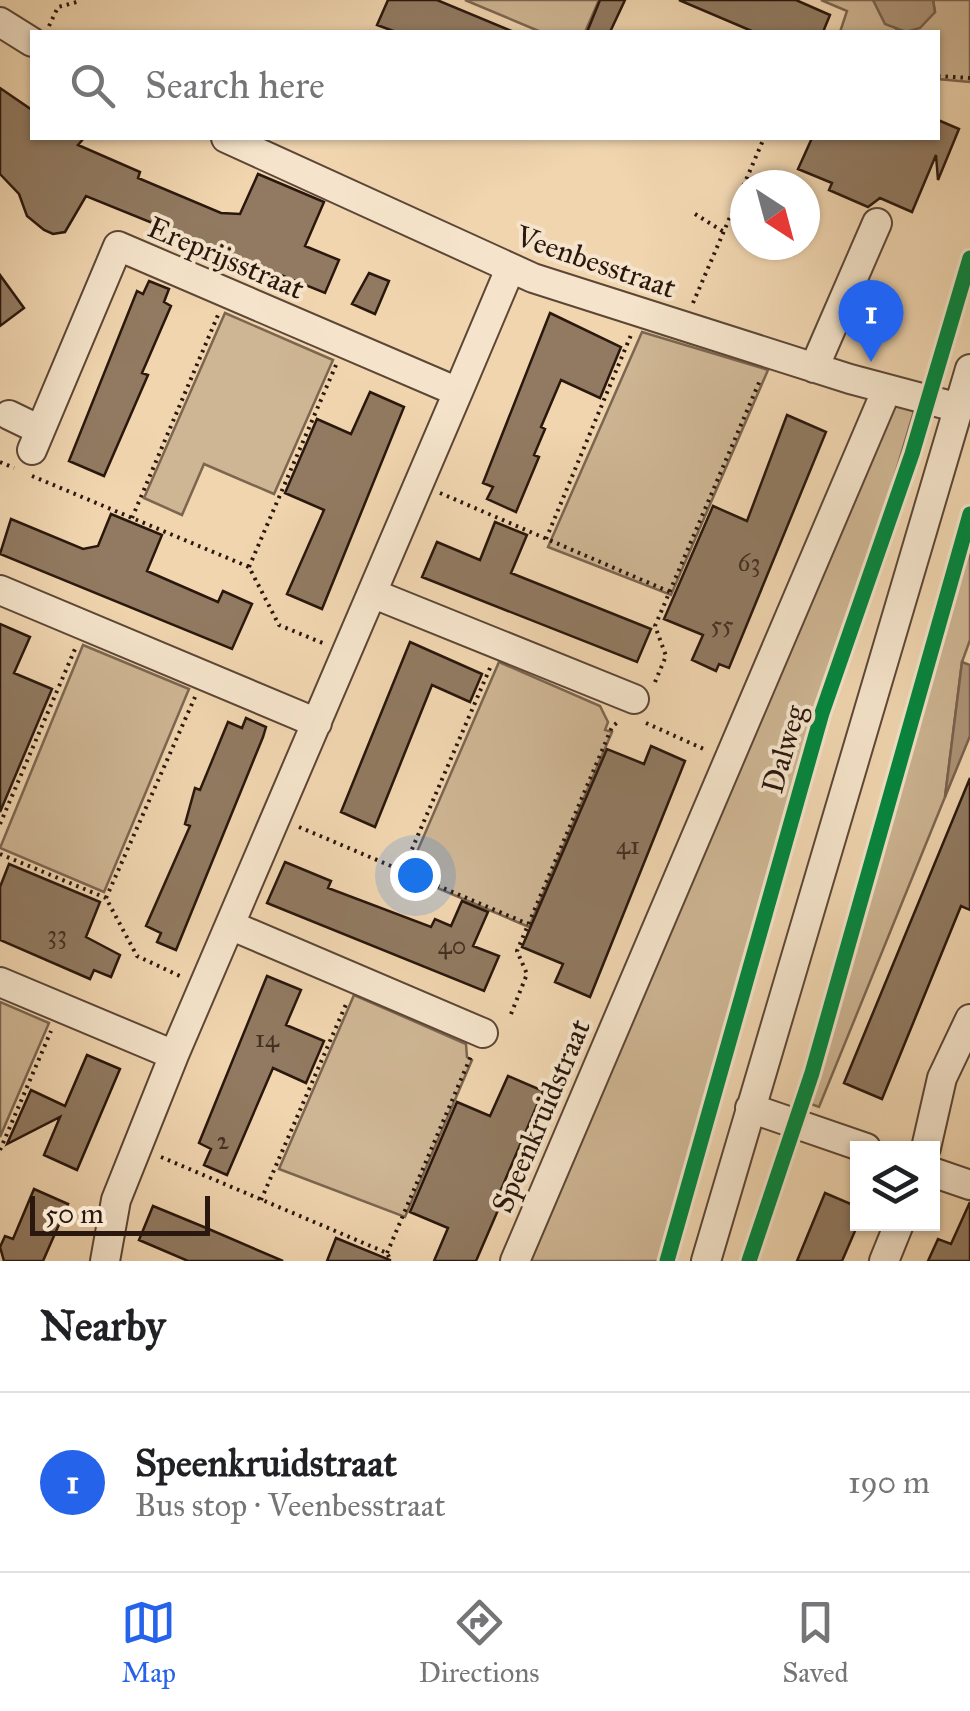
<!DOCTYPE html>
<html lang="en">
<head>
<meta charset="utf-8">
<style>
	body { margin:0; font-family:"IM FELL Great Primer",serif; background:#f6f6f6; color:#202124 }
	.controls { position:absolute; right:30px; bottom:30px; display:grid; overflow:hidden; border-radius:0px; box-shadow:0 2px 8px #0004 }
	.controls button { width:90px; height:90px; display:grid; place-items:center; padding:0; border:0; border-bottom:2px solid #e0e0e0; background:#fff; color:#202124; font:50px sans-serif }
	.compass { position:absolute; left:730px; top:170px; width:90px; height:90px; border-radius:50%; background:#fff; box-shadow:0 2px 8px #0004; rotate:144deg }
	.scale { position:absolute; left:30px; bottom:25px; width:180px; box-sizing:border-box; padding-left:10px; border:5px solid #2a170d; border-top:0; font-size:28px; line-height:35px; white-space:nowrap; color:#2a170d; -webkit-text-stroke:8px #f5e4cb; paint-order:stroke }
	.you { position:absolute; left:415px; top:875px; width:35px; height:35px; margin:-25px; border:8px solid #fff; border-radius:50%; background:#1a73e8; box-shadow:0 0 0 15px #1a73e833 }
	.badge { display:grid; place-items:center; width:65px; height:65px; border-radius:50%; background:#2563eb; color:#fff; font-size:32px; font-weight:700 }
	.pin { position:absolute; translate:-50% -82px; filter:drop-shadow(0 2px 5px #0008) }
	.pin::after { content:''; position:absolute; top:52px; width:35px; height:30px; background:inherit; clip-path:polygon(0 0,100% 0,50% 100%) }
	.list { margin:0; padding:0; list-style:none }
	h2 { display:flex; justify-content:space-between; align-items:center; height:130px; margin:0; padding:0 40px; font-size:42px }
	h2 small { font-size:32px; font-weight:400; color:#757577 }
	.list li { display:grid; grid-template-columns:65px 1fr auto; gap:30px; align-items:center; box-sizing:border-box; height:180px; padding:0 40px; border-top:2px solid #e0e0e0 }
	.list b { display:block; font-size:38px; white-space:nowrap }
	.list p { margin:0; font-size:32px; white-space:nowrap; color:#757577 }
	.list em { font-size:32px; font-style:normal; color:#757577 }
	.icon { flex:none; width:55px; height:55px; fill:none; stroke:currentColor; stroke-width:2; stroke-linecap:round; stroke-linejoin:round }
	.map { position:relative; flex:none; width:970px; height:1261px; overflow:hidden }
	.search { position:absolute; background:#fff; box-shadow:0 2px 8px #0004; left:30px; right:30px; top:30px; height:110px; display:flex; align-items:center; gap:25px; box-sizing:border-box; padding:0 35px; border-radius:0px; color:#757577; font-size:38px }
	.sheet { height:310px; background:#fff }
	nav { display:flex; justify-content:space-around; align-items:center; box-sizing:border-box; height:140px; border-top:2px solid #e0e0e0; background:#fff; font-size:28px; color:#757577 }
	nav a { display:grid; justify-items:center; gap:5px }
	nav .on { color:#2563eb }
	.map>svg:first-child { display:block }
	.green { fill:#ceb593; stroke:#7c6650; stroke-width:2.5 }
	.water { fill:#ad9478; stroke:#79624d; stroke-width:2.5 }
	.building { fill:#917a61; stroke:#2a170d; stroke-width:2.5 }
	.lines { fill:none; stroke-linecap:round; stroke-linejoin:round }
	.minor-casing { stroke:#5c4636; stroke-width:32 }
	.path { stroke:#2a170d; stroke-width:4; stroke-dasharray:2.5 5; stroke-linecap:butt }
	.minor { stroke:#f5e4cb; stroke-width:28 }
	.cycleway-casing { stroke:#f5e4cb; stroke-width:21 }
	.cycleway { stroke:#00873e; stroke-width:15 }
	.labels { text-anchor:middle; stroke-width:8; stroke-linejoin:round; paint-order:stroke }
	.number-label { font-size:25px; fill:#443022 }
	.street-label { font-size:30px; fill:#2a170d; stroke:#f5e4cb }
</style>
</head>
<body>
<div class="map">
<svg width="970" height="1261" viewBox="0 0 970 1261">
	<rect width="100%" height="100%" fill="#f0d5af"/>
	<filter id="stains"><feTurbulence type="fractalNoise" baseFrequency=".002" numOctaves="4"/><feColorMatrix values="0 0 0 0 .2 0 0 0 0 .09 0 0 0 0 .02 0 0 0 .5 -.17"/></filter>
	<radialGradient id="worn" r=".72"><stop offset=".6" stop-color="#630" stop-opacity="0"/><stop offset="1" stop-color="#630" stop-opacity=".3"/></radialGradient>
	<path class="green" d="M465,0H599L585,32H541Z
		M821,0H873L897,30L906,32H840L847,11Z
		M933,0H970V82L938,79V32H909L935,12Z
		M225,313L333,360L274,494L204,464L182,515L144,498Z
		M642,332L768,370L671,595L548,547Z
		M895,405L914,411L660,1261H530L697,859Z
		M970,536V640L962,662L945,797L819,1107L800,1100Z
		M83,645L189,689L104,892L0,848Z
		M499,662L600,706L608,722L605,730L612,732L529,927L407,875Z
		M354,995L466,1044L467,1057L472,1060L405,1217L279,1169Z
		M0,1002L49,1023L0,1137Z"/>
	<path class="water" d="M873,0H933L935,12L920,28L906,32L885,24Z
		M962,662L970,665V736L945,797Z"/>
	<path class="building" d="M388,0H437L514,32H396L377,25Z
		M600,0H625L610,32H587Z
		M679,0H796L830,15L823,32H754Z
		M0,88L32,110V138H84L78,145L140,172L138,178L221,213L240,214L258,174L324,202L305,246L339,260L325,293L86,196L65,232L53,234L44,230L27,216L19,194L0,174Z
		M938,120L959,129L938,180L936,155L912,212L880,198L868,207L829,190L832,183L798,169L812,138H938Z
		M369,273L389,281L375,314L352,304Z
		M0,275L24,308L0,326Z
		M149,281L169,289L164,302L171,306L142,373L148,375L104,476L69,461L137,291L143,294Z
		M550,313L621,347L600,398L561,380L541,427L545,429L534,455L539,457L516,512L487,499L493,487L483,483Z
		M370,392L404,407L322,609L287,594L324,510L285,493L317,419L351,434Z
		M787,415L826,432L729,668L719,664L716,671L692,660L703,635L664,619L713,506L747,521Z
		M111,514L162,535L147,571L218,602L223,591L252,604L232,649L0,554L11,519L83,549L98,546Z
		M495,522L527,535L511,573L651,629L637,662L422,577L437,542L480,560Z
		M0,624L30,637L14,673L52,689L0,812Z
		M410,642L482,674L470,702L432,685L375,827L341,812Z
		M246,718L266,727L263,737L176,950L157,942L161,933L146,926L190,826L185,824L195,788L200,790L228,722L242,728Z
		M651,746L685,761L590,997L555,982L563,964L522,947L607,749L644,764Z
		M970,778V910L961,906L882,1099L844,1083Z
		M285,862L331,881L328,888L431,927L435,919L451,926L462,901L488,912L473,946L499,956L484,991L267,903Z
		M9,864L100,902L86,937L120,955L111,977L94,970L90,979L0,940V887Z
		M267,976L301,990L286,1025L324,1041L306,1083L273,1068L227,1175L204,1165L211,1149L199,1143Z
		M87,1055L120,1069L77,1170L44,1155L60,1117L7,1144L31,1090L65,1106Z
		M508,1076L543,1091L500,1192L505,1194L476,1261H434L448,1228L410,1212L457,1102L490,1116Z
		M34,1189L68,1204L43,1261H4L0,1247L5,1236L13,1239Z
		M825,1193L858,1207V1224L842,1261H797Z
		M970,1202V1261H928L938,1239L951,1244Z
		M153,1206L204,1227L283,1261H188L139,1240Z
		M336,1238L390,1260V1261H327Z"/>
	<g class="lines">
		<g class="minor-casing">
			<path id="minor" d="M0,22L32,42
				M226,138L533,278L850,379L959,408
				M814,368L877,223
				M9,415L40,430
				M32,450L118,246L458,392L510,269
				M0,590L317,723
				M374,594L634,699
				M230,925L483,1033
				M0,982L174,1055
				M750,1108L866,1148
				M926,1148L942,1078L970,1019
				M932,1172L970,1185
				M105,1261L116,1200L174,1055L458,392
				M515,1261L887,389
				M706,1261L970,369
				M884,1261L899,1224"/>
		</g>
		<path class="path" d="M49,26L58,7L77,2
			M938,76L970,78
			M695,214L724,232
			M693,303L764,138
			M0,462L14,468
			M32,476L249,567L279,625L325,644
			M440,493L670,592
			M132,518L218,315
			M546,539L631,335
			M249,567L336,365
			M655,682L666,656L655,626L761,378
			M646,723L706,750
			M0,824L75,649
			M299,827L528,924
			M0,854L106,898L137,956L182,977
			M403,870L490,668
			M106,898L195,697
			M511,1014L527,974L517,951L612,727L620,720
			M0,1150L51,1031
			M161,1157L387,1253L391,1261
			M261,1200L347,1002
			M387,1253L471,1056"/>
		<use href="#minor" class="minor"/>
		<g class="cycleway-casing">
			<path id="cycleway" d="M667,1261L822,713L912,454L970,258
				M749,1261L812,1073L970,514"/>
		</g>
		<use href="#cycleway" class="cycleway"/>
	</g>
	<g class="labels">
		<g class="number-label">
			<text x="749" y="571">63</text>
			<text x="722" y="633">55</text>
			<text x="628" y="854">41</text>
			<text x="57" y="943">33</text>
			<text x="452" y="954">40</text>
			<text x="267" y="1047">14</text>
			<text x="223" y="1149">2</text>
		</g>
		<g class="street-label">
			<text transform="translate(226 258) rotate(23)" y="10">Ereprijsstraat</text>
			<text transform="translate(596 262) rotate(19)" y="10">Veenbesstraat</text>
			<text transform="translate(784 749) rotate(-74)" y="10">Dalweg</text>
			<text transform="translate(541 1116) rotate(-67)" y="10">Speenkruidstraat</text>
		</g>
	</g>
	<rect width="100%" height="100%" filter="url(#stains)"/>
	<rect width="100%" height="100%" fill="url(#worn)"/>
</svg>
<div class="controls">
<button><svg class="icon" aria-label="layers" viewBox="0 0 24 24"><path d="M12 4l9 5-9 5-9-5zM3 14l9 5 9-5"/></svg></button>
</div>
<svg class="compass" viewBox="-18 -18 36 36"><path d="M0-13l5 13h-10z" fill="#e53935"/><path d="M0 13l5-13h-10z" fill="#757577"/></svg>
<div class="scale">50 m</div>
<div class="you"></div>
<div class="pin badge" style="left:871px;top:362px">1</div>
<div class="search"><svg class="icon" aria-label="search" viewBox="0 0 24 24"><circle cx="10" cy="10" r="6"/><path d="M15 15l6 6"/></svg>Search here</div>
</div>
<section class="sheet">
<h2>Nearby<small></small></h2>
<ul class="list">
<li><span class="badge">1</span><div><b>Speenkruidstraat</b><p>Bus stop · Veenbesstraat</p></div><em>190 m</em></li>
</ul>
</section>
<nav>
<a class="on"><svg class="icon" aria-label="map" viewBox="0 0 24 24"><path d="M3 6l6-2 6 2 6-2v14l-6 2-6-2-6 2zM9 4v14M15 6v14"/></svg>Map</a>
<a><svg class="icon" aria-label="directions" viewBox="0 0 24 24"><path d="M12 3l9 9-9 9-9-9zM9 14v-3h6M13 9l2 2-2 2"/></svg>Directions</a>
<a><svg class="icon" aria-label="saved" viewBox="0 0 24 24"><path d="M7 4h10v16l-5-4-5 4z"/></svg>Saved</a>
</nav>
</body>
</html>
